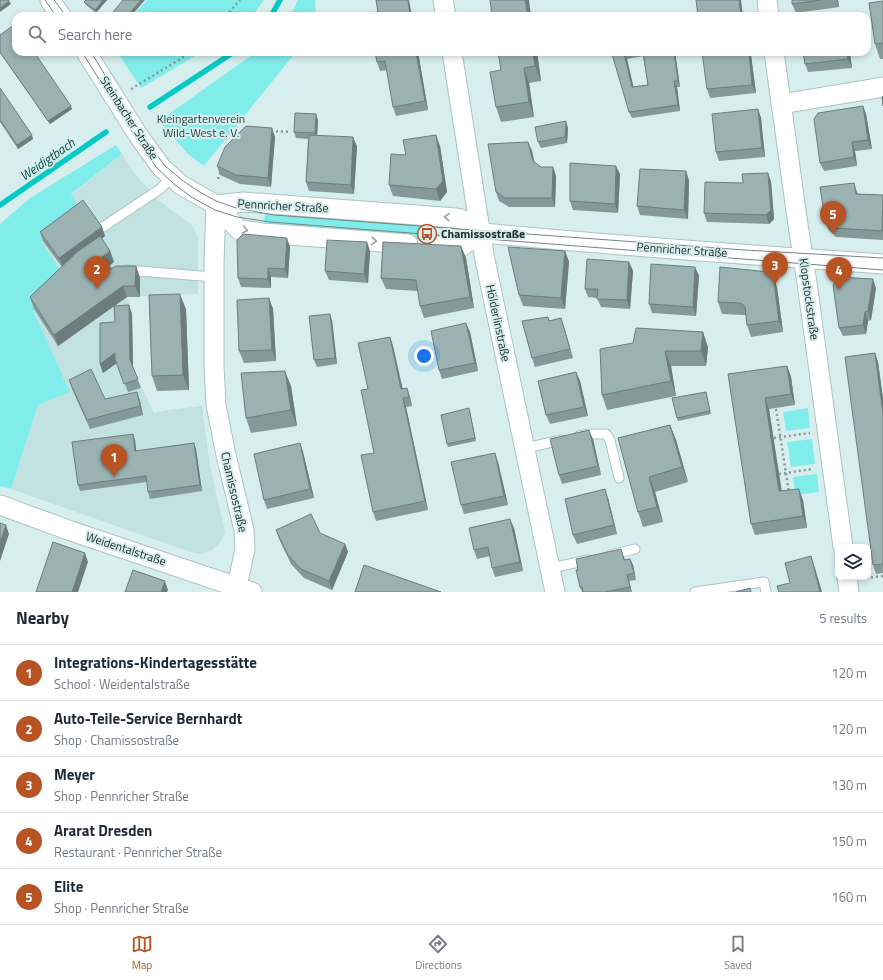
<!DOCTYPE html>
<html lang="en">
<head>
<meta charset="utf-8">
<style>
	body { margin:0; font-family:"Titillium Web",sans-serif; background:#f6f6f7; color:#1f2937 }
	.controls { position:absolute; right:12px; bottom:12px; display:grid; overflow:hidden; border-radius:8px; box-shadow:0 2px 6px #0003 }
	.controls button { width:36px; height:36px; display:grid; place-items:center; padding:0; border:0; border-bottom:1px solid #e0e1e3; background:#fff; color:#1f2937; font:20px sans-serif }
	.you { position:absolute; left:424px; top:356px; width:14px; height:14px; margin:-10px; border:3px solid #fff; border-radius:50%; background:#1a73e8; box-shadow:0 0 0 6px #1a73e833 }
	.badge { display:grid; place-items:center; width:26px; height:26px; border-radius:50%; background:#b85423; color:#fff; font-size:13px; font-weight:700 }
	.pin { position:absolute; translate:-50% -33px; filter:drop-shadow(0 1px 2px #0008) }
	.pin::after { content:''; position:absolute; top:21px; width:14px; height:12px; background:inherit; clip-path:polygon(0 0,100% 0,50% 100%) }
	.list { margin:0; padding:0; list-style:none }
	h2 { display:flex; justify-content:space-between; align-items:center; height:52px; margin:0; padding:0 16px; font-size:17px }
	h2 small { font-size:13px; font-weight:400; color:#747a83 }
	.list li { display:grid; grid-template-columns:26px 1fr auto; gap:12px; align-items:center; box-sizing:border-box; height:56px; padding:0 16px; border-top:1px solid #e0e1e3 }
	.list b { display:block; font-size:15px; white-space:nowrap }
	.list p { margin:0; font-size:13px; white-space:nowrap; color:#747a83 }
	.list em { font-size:13px; font-style:normal; color:#747a83 }
	.icon { flex:none; width:22px; height:22px; fill:none; stroke:currentColor; stroke-width:2; stroke-linecap:round; stroke-linejoin:round }
	.map { position:relative; flex:none; width:883px; height:592px; overflow:hidden }
	.search { position:absolute; background:#fff; box-shadow:0 2px 6px #0003; left:12px; right:12px; top:12px; height:44px; display:flex; align-items:center; gap:10px; box-sizing:border-box; padding:0 14px; border-radius:12px; color:#747a83; font-size:15px }
	.sheet { height:332px; background:#fff }
	nav { display:flex; justify-content:space-around; align-items:center; box-sizing:border-box; height:56px; border-top:1px solid #e0e1e3; background:#fff; font-size:11px; color:#747a83 }
	nav a { display:grid; justify-items:center; gap:2px }
	nav .on { color:#b85423 }
	.map>svg:first-child { display:block }
	.built { fill:#c1e2e1 }
	.green { fill:#81edeb }
	.lines { fill:none; stroke-linecap:round; stroke-linejoin:round }
	.stream { stroke:#04c9c7; stroke-width:5.5 }
	.lane-casing { stroke:#abc3c2; stroke-width:11 }
	.street-casing { stroke:#abc3c2; stroke-width:21 }
	.path { stroke:#869897; stroke-width:2.5; stroke-dasharray:2 3; stroke-linecap:butt }
	.lane { stroke:#fff; stroke-width:9 }
	.street { stroke:#fff; stroke-width:19 }
	.tram { stroke:#748584; stroke-width:1 }
	.wall { fill:#849998; fill-rule:evenodd }
	.shaded-wall { fill:#6c7d7c }
	.building { fill:#9ab2b1; stroke:#6c7d7c }
	.oneway { stroke:#9a9f9e }
	.labels { text-anchor:middle; stroke-width:4; stroke-linejoin:round; paint-order:stroke }
	.street-label { font-size:12px; fill:#1f2928; stroke:#d6efee }
	.park-label { font-size:12px; fill:#26403f; stroke:#d6efee }
	.poi-label { font-size:12px; font-weight:bold; fill:#1f2928; stroke:#d6efee; text-anchor:start }
	.water-label { font-size:13px; font-style:italic; fill:#004949; stroke:#d6efee }
</style>
</head>
<body>
<div class="map">
<svg width="883" height="592" viewBox="0 0 883 592">
	<rect width="100%" height="100%" fill="#d6efee"/>
	<path class="built" d="M122,154L135,174L158,200L192,225L198,237V294L127,297L132,314L133,369L154,413L168,410L202,406L210,465L225,532L220,543L211,551L200,554L190,552L11,489L38,405L70,392L33,310L66,279L41,241L71,195Z"/>
	<path class="green" d="M147,0H264L252,16H132Z
		M298,0H315L316,16H290Z
		M117,52H202L141,88Z
		M256,52H296L204,166L189,155L159,121Z
		M116,145L122,154L71,194L82,212L41,241L66,279L33,310L70,392L38,405L11,489L0,486V224L30,198Z
		M265,211L436,224L435,240L264,226Z
		M808,408L810,428L786,431L783,412Z
		M812,439L815,464L791,467L787,442Z
		M817,474L819,492L795,495L793,477Z"/>
	<g class="lines">
		<path class="stream" d="M271,16L280,0
			M150,107L234,52
			M0,205L106,132"/>
		<g class="lane-casing">
			<path id="lane" d="M100,229L160,189L172,177
				M126,270L214,277
				M579,436L589,434H606L610,440L619,478
				M525,448L562,440
				M610,555L635,549
				M551,568L588,560
				M695,592L764,582L766,592"/>
		</g>
		<g class="street-casing">
			<path id="street" d="M50,0L61,16
				M443,0L446,16
				M767,0L769,16
				M86,52L138,135L161,167L181,185L216,205L239,230L263,233L408,244
				M452,52L484,255L555,592
				M774,52L798,225L807,283L843,547
				M781,104L883,87
				M216,205L244,202L456,218C469,219 474,232 484,233C617,246 750,255 883,264
				M216,205L214,263V366L216,405L226,455L244,530L245,549L237,586
				M437,246L461,247L481,233
				M0,505L71,531L252,592
				M847,577L849,592"/>
		</g>
		<path class="path" d="M226,16L240,0
			M131,89L192,52
			M271,131L291,132
			M218,179L220,173
			M776,409L789,493
			M774,438L810,433
			M779,474L813,469
			M866,578L883,576"/>
		<use href="#lane" class="lane"/>
		<use href="#street" class="street"/>
		<path class="tram" d="M45,0L56,16
			M54,0L66,16
			M82,52L144,151L157,168L175,185L193,198L215,210L237,217L270,222L883,270
			M91,52L140,132L165,166L182,180L198,191L216,201L236,208L274,215L446,228L745,250L883,258"/>
	</g>
	<path class="wall" d="M107,0L96,13L86,5L84,2Z
		M792,0H838L839,7L796,13L792,4Z
		M883,1V59H880L875,44Z
		M0,35L72,109L50,124L0,53Z
		M375,52H418L428,110L396,116L393,107L387,70L380,71L377,62Z
		M498,52H537L541,81L529,83L534,117L501,122L496,107L501,70Z
		M615,52H675L680,87H677L680,111L632,118L629,112ZM643,56L648,85L633,87L627,59Z
		M702,52H750L751,55L756,93L710,98L707,89Z
		M803,52H851L852,54H850L852,68L808,72L805,64Z
		M0,88L33,139L18,149L0,122Z
		M863,106L866,114L872,149L855,151L857,166L824,171L820,163Z
		M758,109L761,118L765,157L719,161L716,152Z
		M318,120L317,135L357,146L354,194L309,191L306,182L308,139L296,138L294,132Z
		M568,128L567,143L541,148L538,142Z
		M275,137L271,187L240,184L220,175L217,166Z
		M528,142L532,151L534,162L541,167H553L556,176L555,207H509L499,201L496,192Z
		M440,146L447,192L440,201L393,196L389,185L406,155Z
		M768,173L771,182L774,219L769,224L707,222L704,213L743,183Z
		M620,174L618,213L573,210L570,201Z
		M689,180L688,219L640,215L637,206Z
		M857,192L858,194L883,195V240L836,237L828,229L825,220Z
		M102,227L105,236L102,239L110,251L114,262L109,266L111,269L136,266L140,278V297H127L114,306L129,305L132,314L133,367L141,388L128,392L117,363L103,373L100,364L115,322L114,306L58,346L34,309L30,297L62,267L43,241L40,232Z
		M461,246L466,258L474,308L424,318L420,306L418,291L386,289L381,278Z
		M290,247L288,278L271,277V288L241,287L238,278Z
		M370,251L368,283L329,280L325,271Z
		M565,251L569,262L565,309L523,306L519,295Z
		M629,262L633,271L630,309L601,307L597,298L588,297L585,289Z
		M695,267L699,276L696,316L652,313L649,304Z
		M777,287L783,332L751,337L747,325L746,315H745L722,314L718,302Z
		M876,288L871,320L868,321L866,334L843,336L839,328Z
		M269,298L273,309L276,361L244,363L239,351Z
		M186,309L189,390L157,391L152,376Z
		M548,317L549,321L561,318L564,327L573,358L535,367L532,358Z
		M332,320L337,364L317,367L314,360Z
		M470,332L478,371L442,379L439,370Z
		M390,337L393,346L403,389L410,397L412,406L406,407L428,510L376,521L373,512L374,453L368,389Z
		M708,347L706,366H671L676,396L607,410L602,395L600,349Z
		M875,353L878,362L883,399V573L876,574L873,565Z
		M787,366L791,377L795,405L769,409L782,491L803,500L807,528L755,535L751,524L728,374Z
		M576,372L580,381L588,416L550,424L546,415Z
		M69,380L105,399L140,401L143,415L90,429L72,389Z
		M291,386L297,426L251,433L246,418Z
		M706,392L711,414L678,421L677,418Z
		M470,412L476,441L448,447L447,444Z
		M670,425L676,440L688,482L655,492L663,522L643,527L638,512L618,438Z
		M593,439L601,475L562,484L559,475Z
		M135,440L136,451L194,443L196,449L202,491L150,499L148,492L147,482L80,491L78,485Z
		M300,443L303,452L314,498L267,509L264,500Z
		M498,462L508,505L464,514L461,505Z
		M608,498L617,534L577,544L573,535Z
		M514,528L523,571L495,577L492,568L490,556L477,559L474,550Z
		M276,530L345,544L348,552L332,590L304,578L291,564L279,539Z
		M621,549L625,560L630,559L633,565L636,580L629,581L632,592H582L580,587Z"/>
	<path class="shaded-wall" d="M103,0H107L96,13L95,10Z
		M141,0H145L131,16H127Z
		M408,0H409L412,16H410Z
		M525,0H529L531,16H528Z
		M739,0H741L743,16H741Z
		M837,0H838L839,7Z
		M9,1L11,4L0,12V8Z
		M416,52H418L428,110L425,101Z
		M533,52H537L541,81L535,66Z
		M674,52H675L680,87L678,81Z
		M749,52H750L751,55L756,93L752,85Z
		M847,52H849L850,54L852,68L848,59Z
		M624,53L627,59L635,93L632,87Z
		M524,68L529,83L534,117L529,102Z
		M674,81L677,87L680,111L678,105Z
		M71,106L72,109L50,124L48,121Z
		M863,106L866,114L872,149L868,140Z
		M758,109L761,118L765,157L762,148Z
		M316,114L318,120L317,139L315,133Z
		M566,121L568,128L567,143L565,137Z
		M272,128L275,137L271,187L268,178Z
		M32,135L33,139L18,149L17,145Z
		M436,135L440,146L447,192L440,201L436,189Z
		M353,137L357,146L354,194L351,185Z
		M528,142L532,151L536,170L533,161Z
		M852,142L855,151L857,166L854,157Z
		M616,166L620,174L618,213L615,204Z
		M553,167L556,176L555,207L552,198Z
		M686,171L689,180L688,219L684,210Z
		M768,173L771,182L774,219L769,224L766,215Z
		M854,183L857,192L859,203L856,194Z
		M102,227L105,236L63,267L59,258Z
		M287,238L290,247L288,278L285,269Z
		M367,242L370,251L368,283L364,274Z
		M461,246L466,258L474,308L470,297Z
		M110,251L114,262L106,268L102,257Z
		M565,251L569,262L565,309L561,298Z
		M629,262L633,271L630,309L627,300Z
		M136,266L140,278V297L135,286Z
		M695,267L699,276L696,316L693,307Z
		M268,268L271,277V288L268,279Z
		M773,275L777,287L783,332L779,321Z
		M873,279L876,288L871,320L868,311Z
		M123,286L127,297L58,346L54,335Z
		M180,294L186,309L189,390L183,375Z
		M269,298L273,309L276,361L272,350Z
		M129,305L132,314L133,369L130,360Z
		M865,312L868,321L866,334L863,325Z
		M330,314L332,320L337,364L335,358Z
		M561,318L564,327L573,358L570,349Z
		M466,323L470,332L478,371L475,363Z
		M703,332L708,347L706,366L701,351Z
		M390,337L393,346L404,398L401,389Z
		M665,351L671,366L676,396L671,381Z
		M115,353L118,362L103,373L100,364Z
		M875,353L878,362L883,399V414Z
		M787,366L791,377L795,405L791,394Z
		M285,371L291,386L297,426L291,410Z
		M576,372L580,381L588,416L584,407Z
		M407,388L410,397L412,406L409,397Z
		M137,392L140,401L143,415L140,406Z
		M403,398L406,407L428,510L425,501Z
		M765,398L769,409L783,503L779,491Z
		M469,408L470,412L476,441L475,438Z
		M670,425L676,440L688,482L682,467Z
		M589,430L593,439L601,475L598,466Z
		M133,434L135,440L137,457L135,451Z
		M194,443L196,449L202,491L200,485Z
		M300,443L303,452L314,498L310,489Z
		M495,453L498,462L508,505L504,496Z
		M649,477L655,492L663,522L657,507Z
		M605,489L608,498L617,534L614,525Z
		M799,489L803,500L807,528L803,516Z
		M510,519L514,528L523,571L520,562Z
		M6,525L9,534L0,561V543Z
		M345,544L348,552L332,590L329,581Z
		M85,553L88,562L78,592H72Z
		M811,556L815,568L822,592H820Z
		M630,559L633,565L636,580Z
		M627,575L629,581L632,592L630,587Z
		M165,581L168,590L167,592H161Z"/>
	<path class="building" d="M0,0H9V1L0,8Z
		M86,0H103L95,10L84,2Z
		M123,0H141L127,16H114L116,14L113,12Z
		M376,0H408L410,16H369V13L378,12Z
		M490,0H525L528,16H492Z
		M696,0H739L741,16H698Z
		M792,0H821L792,4Z
		M883,1V43L875,44L869,3Z
		M638,14V16H625Z
		M14,25L16,27V52H34L71,106L48,121L0,52V35Z
		M375,52H416L425,101L393,107L385,61L377,62Z
		M498,52H533L535,66L524,68L529,102L496,107L490,72L501,70Z
		M615,52H629L624,53L632,87L648,85L643,52H674L678,81H674L678,105L629,112L612,54H615Z
		M702,52H749L752,85L707,89Z
		M803,52H847L848,59L805,64Z
		M0,88L32,135L17,145L0,120Z
		M883,96V106L882,97Z
		M863,106L868,140L852,142L854,157L820,163L814,119L818,113Z
		M758,109L762,148L716,152L712,114Z
		M295,113L316,114L315,133L294,132Z
		M566,121L565,137L538,142L535,127Z
		M246,126L272,128L268,178L236,175L217,166L225,147Z
		M309,135L353,137L351,185L306,182Z
		M436,135L443,181L436,189L389,185L391,154L406,155L403,140Z
		M528,142L533,161L541,167H553L552,198H505L496,192L488,144Z
		M570,163L616,166L615,204L570,201Z
		M640,169L686,171L684,210L637,206Z
		M768,173L771,210L766,215L704,213L705,182L743,183L742,174Z
		M854,183L856,194L883,195L882,231L833,228L825,220L820,187Z
		M83,200L102,227L59,258L40,232Z
		M243,234L287,238L285,269L268,268V279L238,278L237,240Z
		M100,236L110,251L102,257L111,269L116,266H136L135,286H123L54,335L30,297L77,252Z
		M327,240L367,242L364,274L325,271Z
		M383,242L461,246L470,297L420,306L416,280L381,278Z
		M508,247L565,251L561,298L519,295Z
		M587,259L629,262L627,300L597,299L598,289H585Z
		M651,264L695,267L693,307L649,304Z
		M720,267L769,272L773,275L779,321L747,325L745,307L741,303L718,302Z
		M838,277L873,279L868,311L865,312L863,325L839,328L833,285Z
		M180,294L183,375L152,376L149,295Z
		M269,298L272,350L239,351L237,300Z
		M129,305L130,360L138,379L124,384L115,359V353L100,364V323L115,322L114,306Z
		M330,314L335,358L314,360L309,316Z
		M548,317L549,321L561,318L570,349L532,358L522,321Z
		M466,323L475,363L439,370L431,331Z
		M636,328L703,332L701,351H665L671,381L602,395L600,349L633,343Z
		M390,337L401,389L407,388L409,397L403,398L425,501L373,512L361,455L374,453L361,390L368,389L358,343Z
		M875,353L883,414V564L873,565L845,357Z
		M787,366L791,394L765,398L779,491L799,489L803,516L751,524L728,374Z
		M91,369L105,399L137,392L140,406L87,420L69,380Z
		M285,371L291,410L246,418L241,373Z
		M576,372L584,407L546,415L538,381Z
		M706,392L710,411L677,418L672,398Z
		M469,408L475,438L447,444L441,415Z
		M670,425L682,467L649,477L657,507L638,512L618,438Z
		M589,430L598,466L559,475L550,439Z
		M133,434L135,451L194,443L200,485L148,492L146,476L78,485L72,442Z
		M300,443L310,489L264,500L254,454Z
		M495,453L504,496L461,505L451,462Z
		M605,489L614,525L573,535L565,499Z
		M311,514L320,533L345,544L329,581L301,569L288,555L276,530Z
		M510,519L520,562L492,568L488,547L474,550L469,528Z
		M0,523L6,525L0,543Z
		M53,542L85,553L72,592H36Z
		M621,549L624,560L630,559L634,573L627,575L630,587L605,592H583L582,587H580L576,570H578L576,559Z
		M811,556L820,592H779L777,586L790,583L785,563Z
		M364,565L441,592H355Z
		M133,570L165,581L161,592H125Z
		M750,588L751,592H736Z"/>
	<defs><path id="oneway-chevron" d="M-2-3.5L2.5 0L-2 3.5" fill="none" stroke-width="1.6" stroke-linecap="round" stroke-linejoin="round"/></defs>
	<g class="oneway">
		<use href="#oneway-chevron" transform="translate(447 217) rotate(-177)"/>
		<use href="#oneway-chevron" transform="translate(245 230) rotate(12)"/>
		<use href="#oneway-chevron" transform="translate(374 241) rotate(4)"/>
	</g>
	<defs>
		<g id="bus-ring" transform="scale(1)"><circle r="9.5" fill="#d6efee" stroke="#b85423" stroke-width="1.5"/><path d="M-5-6H5V4H4V6H2V4H-2V6H-4V4H-5ZM-3.5-4V0h7V-4ZM-3.5 1.2v1.5H-2V1.2ZM2 1.2v1.5H3.5V1.2Z" fill="#b85423"/></g>
	</defs>
	<g fill-rule="evenodd">
		<use href="#bus-ring" x="427" y="234"/>
	</g>
	<g class="labels">
		<g class="street-label">
			<text transform="translate(129 118) rotate(57)" y="4">Steinbacher Straße</text>
			<text transform="translate(283 206) rotate(3)" y="4">Pennricher Straße</text>
			<text transform="translate(682 250) rotate(4)" y="4">Pennricher Straße</text>
			<text transform="translate(809 299) rotate(82)" y="4">Klopstockstraße</text>
			<text transform="translate(498 323) rotate(78)" y="4">Hölderlinstraße</text>
			<text transform="translate(234 492) rotate(77)" y="4">Chamissostraße</text>
			<text transform="translate(126 549) rotate(18)" y="4">Weidentalstraße</text>
		</g>
		<g class="park-label">
			<text x="201" y="123">Kleingartenverein<tspan x="201" dy="14">Wild-West e. V.</tspan></text>
		</g>
		<g class="poi-label">
			<text x="441" y="238">Chamissostraße</text>
		</g>
		<g class="water-label">
			<text transform="translate(47 159) rotate(-35)" y="5">Weidigtbach</text>
		</g>
	</g>
</svg>
<div class="controls">
<button><svg class="icon" aria-label="layers" viewBox="0 0 24 24"><path d="M12 4l9 5-9 5-9-5zM3 14l9 5 9-5"/></svg></button>
</div>
<div class="you"></div>
<div class="pin badge" style="left:114px;top:477px">1</div>
<div class="pin badge" style="left:97px;top:289px">2</div>
<div class="pin badge" style="left:775px;top:285px">3</div>
<div class="pin badge" style="left:839px;top:290px">4</div>
<div class="pin badge" style="left:833px;top:234px">5</div>
<div class="search"><svg class="icon" aria-label="search" viewBox="0 0 24 24"><circle cx="10" cy="10" r="6"/><path d="M15 15l6 6"/></svg>Search here</div>
</div>
<section class="sheet">
<h2>Nearby<small>5 results</small></h2>
<ul class="list">
<li><span class="badge">1</span><div><b>Integrations-Kindertagesstätte</b><p>School · Weidentalstraße</p></div><em>120 m</em></li>
<li><span class="badge">2</span><div><b>Auto-Teile-Service Bernhardt</b><p>Shop · Chamissostraße</p></div><em>120 m</em></li>
<li><span class="badge">3</span><div><b>Meyer</b><p>Shop · Pennricher Straße</p></div><em>130 m</em></li>
<li><span class="badge">4</span><div><b>Ararat Dresden</b><p>Restaurant · Pennricher Straße</p></div><em>150 m</em></li>
<li><span class="badge">5</span><div><b>Elite</b><p>Shop · Pennricher Straße</p></div><em>160 m</em></li>
</ul>
</section>
<nav>
<a class="on"><svg class="icon" aria-label="map" viewBox="0 0 24 24"><path d="M3 6l6-2 6 2 6-2v14l-6 2-6-2-6 2zM9 4v14M15 6v14"/></svg>Map</a>
<a><svg class="icon" aria-label="directions" viewBox="0 0 24 24"><path d="M12 3l9 9-9 9-9-9zM9 14v-3h6M13 9l2 2-2 2"/></svg>Directions</a>
<a><svg class="icon" aria-label="saved" viewBox="0 0 24 24"><path d="M7 4h10v16l-5-4-5 4z"/></svg>Saved</a>
</nav>
</body>
</html>
